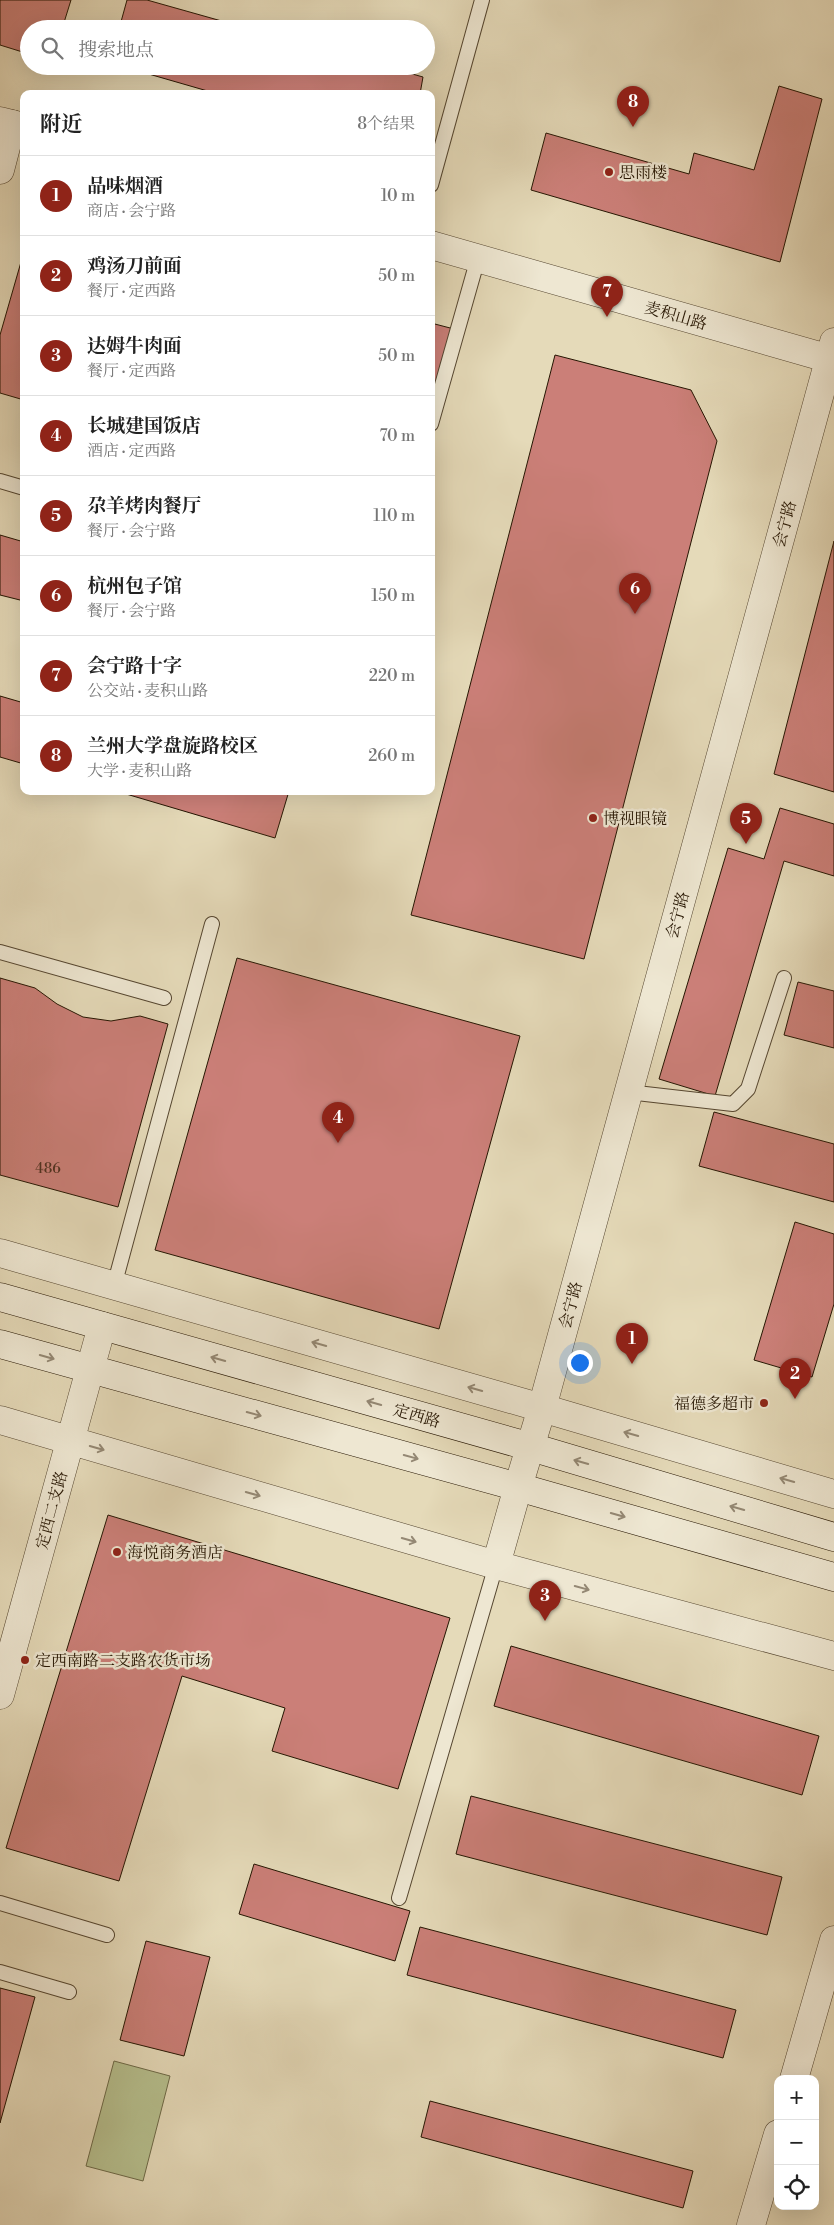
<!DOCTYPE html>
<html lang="zh">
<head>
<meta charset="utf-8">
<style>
	body { margin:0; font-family:"Libre Bodoni","Noto Serif SC",serif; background:#f6f6f6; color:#222 }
	.controls { position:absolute; right:15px; bottom:15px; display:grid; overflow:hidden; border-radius:10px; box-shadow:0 5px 20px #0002 }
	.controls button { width:45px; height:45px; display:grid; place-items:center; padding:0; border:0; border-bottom:1px solid #e0e0e0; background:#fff; color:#222; font:25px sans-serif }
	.you { position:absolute; left:579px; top:1362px; width:18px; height:18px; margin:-12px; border:4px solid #fff; border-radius:50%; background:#1a73e8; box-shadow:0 0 0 8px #1a73e833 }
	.badge { display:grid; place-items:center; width:32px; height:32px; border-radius:50%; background:#8f2418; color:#fff; font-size:16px; font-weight:700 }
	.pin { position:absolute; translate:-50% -41px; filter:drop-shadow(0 1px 2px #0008) }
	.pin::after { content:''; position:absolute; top:26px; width:18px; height:15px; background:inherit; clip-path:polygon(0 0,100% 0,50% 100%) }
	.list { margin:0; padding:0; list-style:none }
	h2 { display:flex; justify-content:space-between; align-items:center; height:65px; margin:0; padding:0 20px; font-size:21px }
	h2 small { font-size:16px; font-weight:400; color:#767676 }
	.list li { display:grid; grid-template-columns:32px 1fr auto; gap:15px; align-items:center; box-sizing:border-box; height:80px; padding:0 20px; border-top:1px solid #e0e0e0 }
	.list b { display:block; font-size:19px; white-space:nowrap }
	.list p { margin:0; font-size:16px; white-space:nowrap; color:#767676 }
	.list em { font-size:16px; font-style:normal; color:#767676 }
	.icon { flex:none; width:28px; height:28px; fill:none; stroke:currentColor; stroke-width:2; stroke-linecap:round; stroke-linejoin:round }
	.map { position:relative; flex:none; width:834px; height:2225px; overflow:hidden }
	.search { position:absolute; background:#fff; box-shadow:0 5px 20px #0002; left:20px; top:20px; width:415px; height:55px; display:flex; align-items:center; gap:12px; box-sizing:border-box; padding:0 18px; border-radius:28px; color:#767676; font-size:19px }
	.panel { position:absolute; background:#fff; box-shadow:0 5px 20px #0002; left:20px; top:90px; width:415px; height:705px; border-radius:10px }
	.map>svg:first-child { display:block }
	.pitch { fill:#b6bf8e; stroke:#6e6a48 }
	.building { fill:#cb7f78; stroke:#251502 }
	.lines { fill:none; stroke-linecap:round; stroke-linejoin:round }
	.service-casing { stroke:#554630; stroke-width:16 }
	.minor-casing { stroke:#554630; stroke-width:29 }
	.tertiary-casing { stroke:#554630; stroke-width:29 }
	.secondary-casing { stroke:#251502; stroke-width:29 }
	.service { stroke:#eee7d2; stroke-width:14 }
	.minor { stroke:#eee7d2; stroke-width:28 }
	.tertiary { stroke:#eee7d2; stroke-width:28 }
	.secondary { stroke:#eee7d2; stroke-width:28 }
	.oneway { stroke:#948874 }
	.poi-dot { fill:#8f2418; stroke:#eee7d2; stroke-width:2 }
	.labels { text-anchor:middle; stroke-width:5; stroke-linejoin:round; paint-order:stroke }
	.number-label { font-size:14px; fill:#4e3020 }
	.poi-label { font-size:16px; fill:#251502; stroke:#eee7d2; text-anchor:start }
	.street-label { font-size:16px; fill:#251502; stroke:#eee7d2 }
</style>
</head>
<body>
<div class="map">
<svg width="834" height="2225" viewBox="0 0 834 2225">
	<rect width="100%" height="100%" fill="#e5dab9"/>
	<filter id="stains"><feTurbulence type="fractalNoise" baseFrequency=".004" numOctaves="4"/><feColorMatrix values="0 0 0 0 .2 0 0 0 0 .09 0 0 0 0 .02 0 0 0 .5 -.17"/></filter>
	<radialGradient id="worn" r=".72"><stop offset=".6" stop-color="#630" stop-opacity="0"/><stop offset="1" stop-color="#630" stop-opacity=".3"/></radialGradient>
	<path class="pitch" d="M114,2061L170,2076L143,2181L86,2166Z"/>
	<path class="building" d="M0,0H71L62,29H29V54L0,45Z
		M127,0H147L250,29H119Z
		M121,66H384L423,77L420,94H218Z
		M779,86L822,99L780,262L531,190L546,133L689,174L694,153L754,170Z
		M24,261V400L0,393V335L21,262Z
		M431,323L454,329L431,405Z
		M555,355L691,390L717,441L584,959L411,915Z
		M0,535L24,542V601L0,595Z
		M834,541V792L774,774Z
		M0,696L24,703V764L0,757Z
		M116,791H289L275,838Z
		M780,808L834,824V876L784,861L715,1096L659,1079L728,848L764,859Z
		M237,958L520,1036L439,1329L155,1250Z
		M0,978L35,988L57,1004L83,1017L111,1021L140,1016L168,1024L118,1207L0,1175Z
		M798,982L834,991V1048L784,1035Z
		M714,1112L834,1144V1202L699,1166Z
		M795,1222L834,1234V1304L812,1377L754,1360Z
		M108,1515L450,1618L398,1789L272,1751L285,1708L182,1676L119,1881L6,1848Z
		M511,1646L819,1736L802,1795L494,1706Z
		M471,1796L782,1877L767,1935L456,1854Z
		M254,1864L410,1911L395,1961L239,1914Z
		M420,1927L736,2010L723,2058L407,1975Z
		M146,1941L210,1957L184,2056L120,2040Z
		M0,1988L35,1997L0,2123Z
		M430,2101L693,2171L683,2208L421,2137Z"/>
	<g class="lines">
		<g class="service-casing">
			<path id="service" d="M431,185L482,0
				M431,424L478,258
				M0,481L24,488
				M0,952L164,998
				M628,1092L733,1104L748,1089L784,978
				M114,1286L212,924
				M399,1898L496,1565
				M0,1903L107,1935
				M0,1972L69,1992"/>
		</g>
		<g class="minor-casing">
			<path id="minor" d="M0,170L12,124
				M0,1253L542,1408L834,1494
				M0,1420L496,1565L834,1656
				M496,1565L518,1487
				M0,1695L102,1326
				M794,2079L834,1940
				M751,2225L778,2134"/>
		</g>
		<g class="tertiary-casing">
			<path id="tertiary" d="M0,121L24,127
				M431,245L834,360
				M518,1487L542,1408L834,342"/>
		</g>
		<g class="secondary-casing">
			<path id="secondary" d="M0,1297L531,1447L834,1537
				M0,1344L518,1487L834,1577"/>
		</g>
		<use href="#service" class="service"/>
		<use href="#minor" class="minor"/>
		<use href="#tertiary" class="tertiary"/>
		<use href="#secondary" class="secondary"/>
	</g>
	<defs><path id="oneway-shaft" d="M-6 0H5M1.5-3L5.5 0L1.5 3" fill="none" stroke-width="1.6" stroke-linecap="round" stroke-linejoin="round" transform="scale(1.25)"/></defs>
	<g class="oneway">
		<use href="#oneway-shaft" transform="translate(319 1344) rotate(-164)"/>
		<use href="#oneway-shaft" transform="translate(47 1357) rotate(16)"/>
		<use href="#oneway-shaft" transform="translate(218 1359) rotate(-164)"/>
		<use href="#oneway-shaft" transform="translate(475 1389) rotate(-164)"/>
		<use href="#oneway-shaft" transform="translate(374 1403) rotate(-164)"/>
		<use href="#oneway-shaft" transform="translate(254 1414) rotate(15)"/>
		<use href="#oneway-shaft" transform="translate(631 1434) rotate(-164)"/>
		<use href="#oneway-shaft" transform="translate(97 1448) rotate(16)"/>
		<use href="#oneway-shaft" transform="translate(411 1457) rotate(15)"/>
		<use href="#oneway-shaft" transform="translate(581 1462) rotate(-164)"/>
		<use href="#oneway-shaft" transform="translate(787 1480) rotate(-164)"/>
		<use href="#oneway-shaft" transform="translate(253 1494) rotate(16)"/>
		<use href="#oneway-shaft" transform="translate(737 1508) rotate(-164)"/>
		<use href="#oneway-shaft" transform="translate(618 1515) rotate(16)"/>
		<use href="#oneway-shaft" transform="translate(409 1540) rotate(16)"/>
		<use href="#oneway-shaft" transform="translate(582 1588) rotate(15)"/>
	</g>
	<g class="poi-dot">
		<circle cx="609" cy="172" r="5"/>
		<circle cx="593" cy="818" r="5"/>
		<circle cx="764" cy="1403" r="5"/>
		<circle cx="117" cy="1552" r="5"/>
		<circle cx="25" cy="1660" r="5"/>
	</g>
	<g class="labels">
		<g class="number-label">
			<text x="48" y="1173">486</text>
		</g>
		<g class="poi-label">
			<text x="619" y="178">思雨楼</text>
			<text x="603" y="824">博视眼镜</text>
			<text x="754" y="1409" text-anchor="end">福德多超市</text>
			<text x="127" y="1558">海悦商务酒店</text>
			<text x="35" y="1666">定西南路二支路农货市场</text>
		</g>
		<g class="street-label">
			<text transform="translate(676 315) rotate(16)" y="6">麦积山路</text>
			<text transform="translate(784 524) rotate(-75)" y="6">会宁路</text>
			<text transform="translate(677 915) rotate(-75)" y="6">会宁路</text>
			<text transform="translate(570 1305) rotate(-75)" y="6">会宁路</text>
			<text transform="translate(417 1415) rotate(16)" y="6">定西路</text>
			<text transform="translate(51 1510) rotate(-75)" y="6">定西二支路</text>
		</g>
	</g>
	<rect width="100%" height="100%" filter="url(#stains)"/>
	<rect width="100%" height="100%" fill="url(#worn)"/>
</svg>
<div class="controls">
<button>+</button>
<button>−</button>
<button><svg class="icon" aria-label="locate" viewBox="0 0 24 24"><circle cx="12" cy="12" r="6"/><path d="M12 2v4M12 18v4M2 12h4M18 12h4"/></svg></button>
</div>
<div class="you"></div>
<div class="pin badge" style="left:632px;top:1364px">1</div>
<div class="pin badge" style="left:795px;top:1399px">2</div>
<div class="pin badge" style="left:545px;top:1621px">3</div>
<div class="pin badge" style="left:338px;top:1143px">4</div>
<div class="pin badge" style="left:746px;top:844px">5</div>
<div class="pin badge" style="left:635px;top:614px">6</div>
<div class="pin badge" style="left:607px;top:317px">7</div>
<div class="pin badge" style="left:633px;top:127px">8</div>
<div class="search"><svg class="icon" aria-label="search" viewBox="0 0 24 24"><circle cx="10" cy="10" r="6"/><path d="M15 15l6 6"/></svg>搜索地点</div>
<section class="panel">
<h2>附近<small>8个结果</small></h2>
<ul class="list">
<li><span class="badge">1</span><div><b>品味烟酒</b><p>商店 · 会宁路</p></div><em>10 m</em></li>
<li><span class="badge">2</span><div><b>鸡汤刀前面</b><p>餐厅 · 定西路</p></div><em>50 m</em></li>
<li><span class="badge">3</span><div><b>达姆牛肉面</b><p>餐厅 · 定西路</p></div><em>50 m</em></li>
<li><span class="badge">4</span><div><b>长城建国饭店</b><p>酒店 · 定西路</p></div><em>70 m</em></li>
<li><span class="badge">5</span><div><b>尕羊烤肉餐厅</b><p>餐厅 · 会宁路</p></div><em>110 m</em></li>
<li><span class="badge">6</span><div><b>杭州包子馆</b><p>餐厅 · 会宁路</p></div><em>150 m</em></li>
<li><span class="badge">7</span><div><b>会宁路十字</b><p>公交站 · 麦积山路</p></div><em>220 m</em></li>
<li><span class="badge">8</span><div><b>兰州大学盘旋路校区</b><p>大学 · 麦积山路</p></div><em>260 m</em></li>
</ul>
</section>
</div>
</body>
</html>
